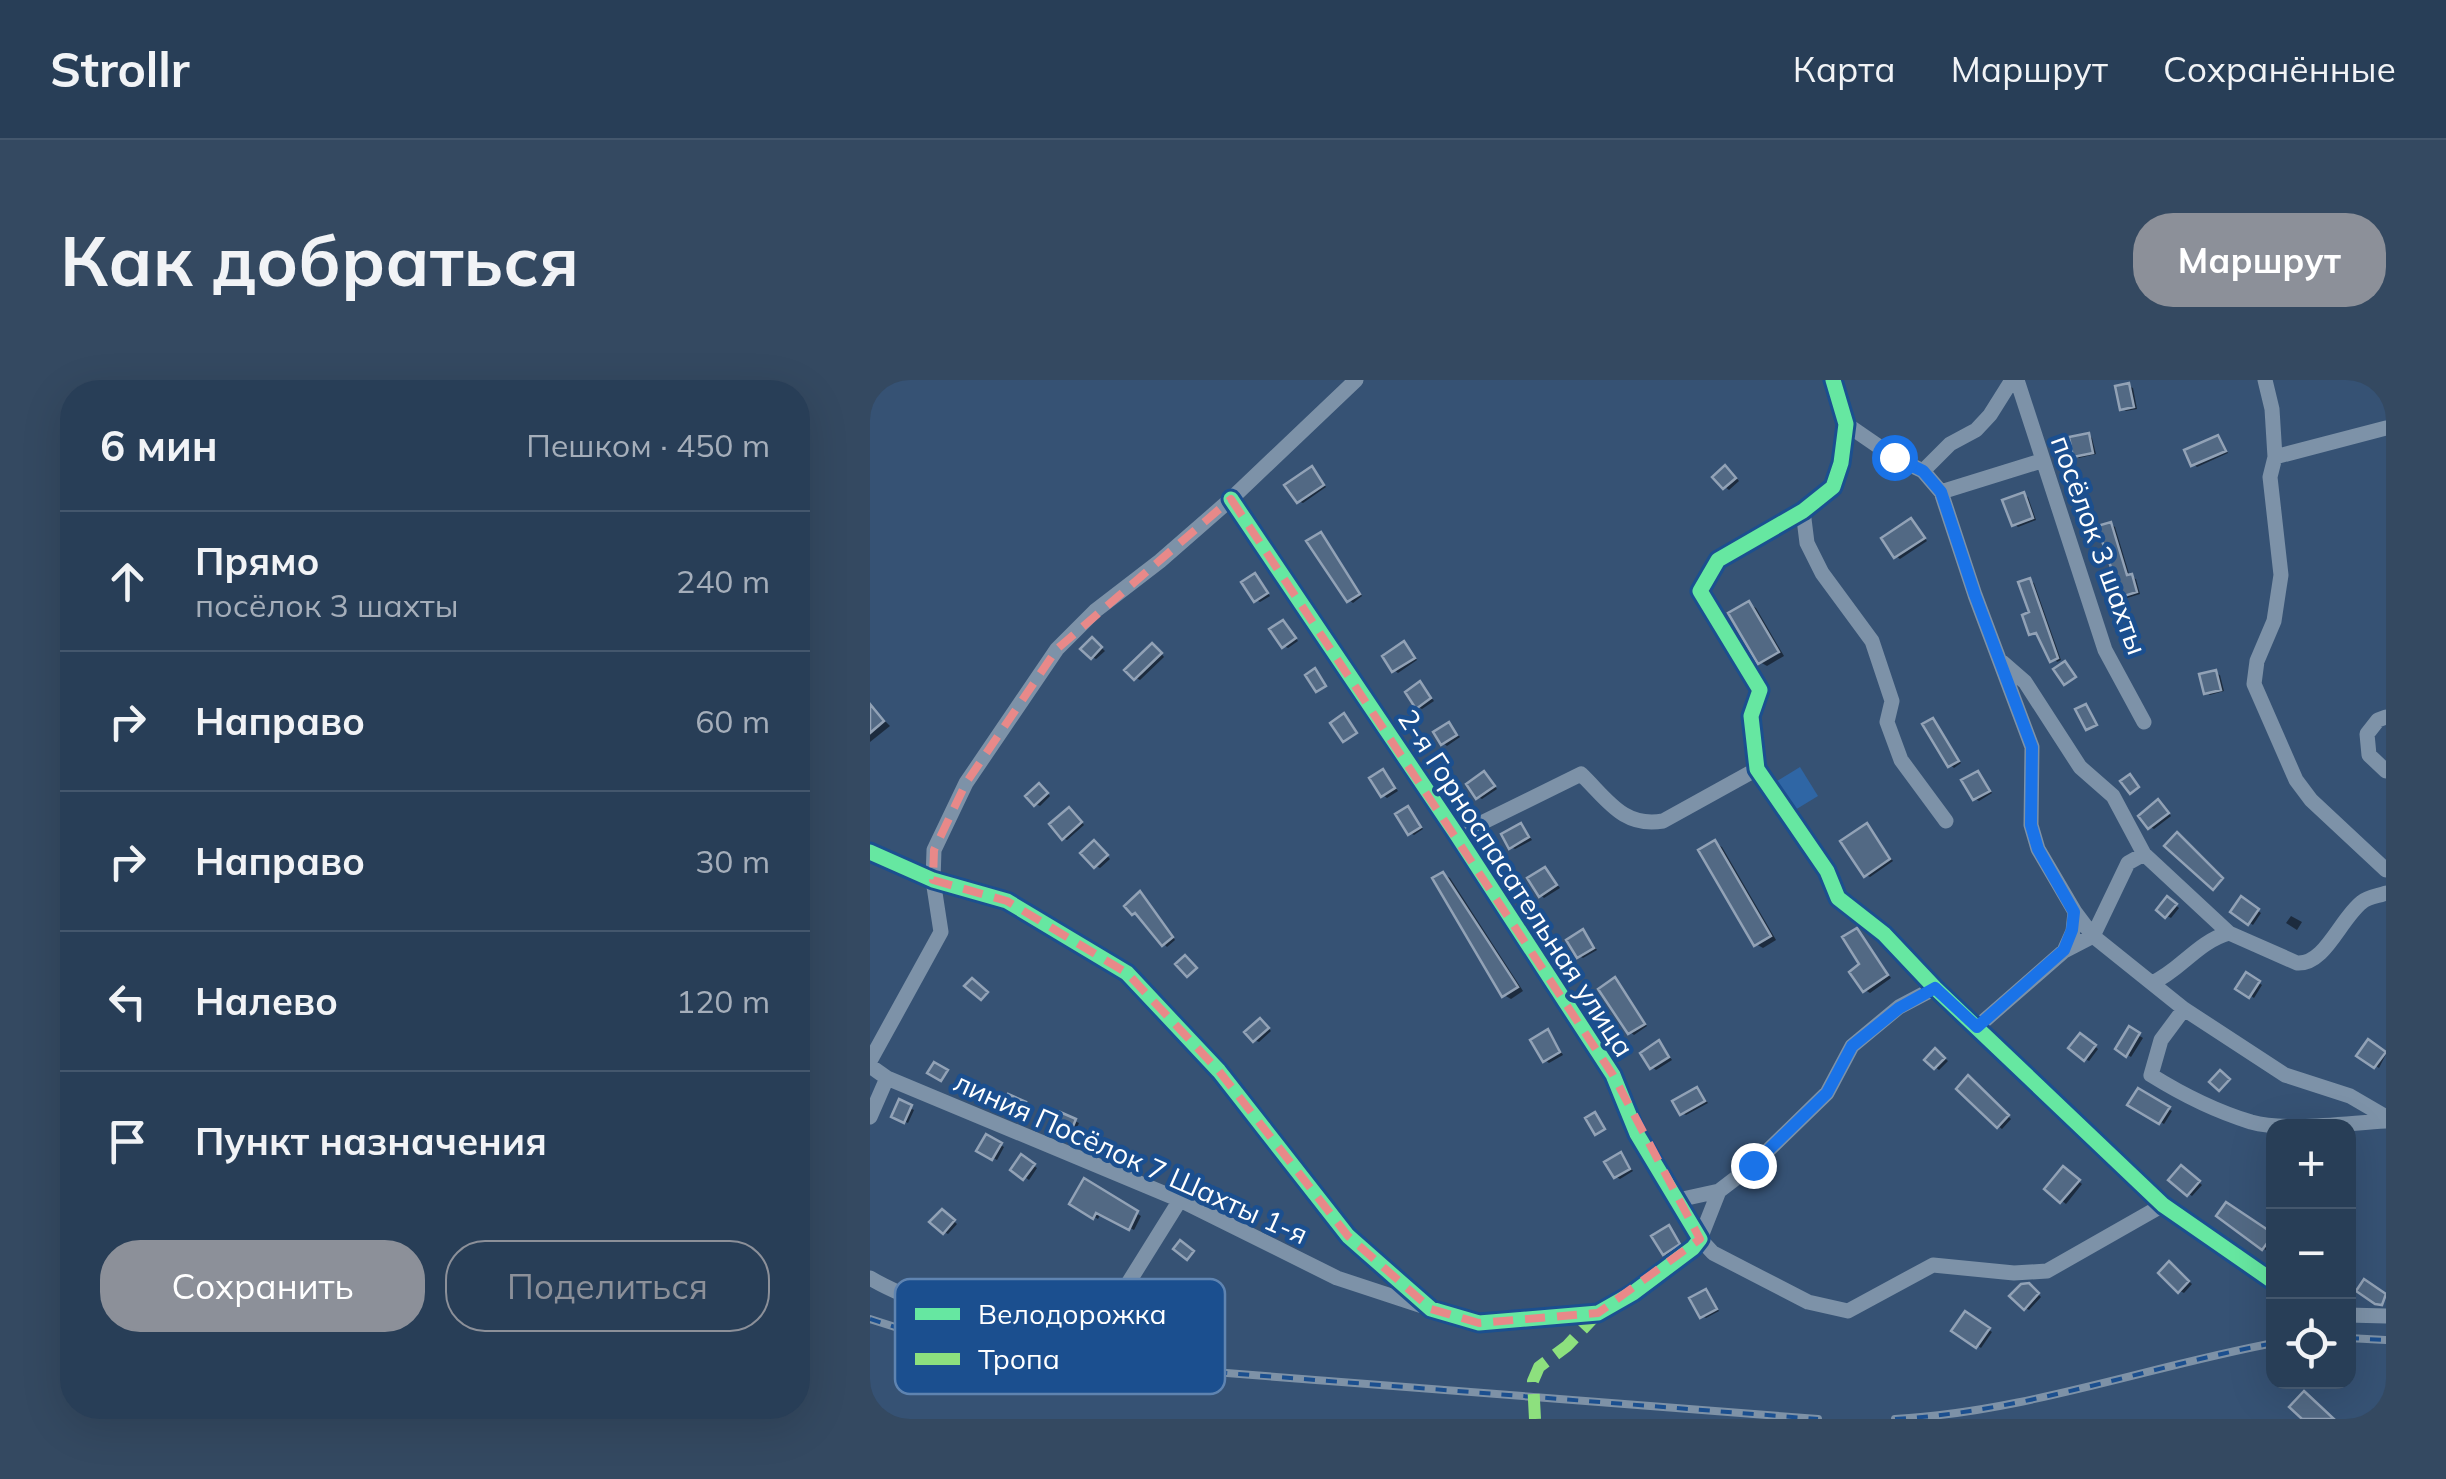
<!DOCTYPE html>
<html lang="ru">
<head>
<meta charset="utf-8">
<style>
	body { margin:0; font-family:Mulish,sans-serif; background:#344961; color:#f1f3f6 }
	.controls { position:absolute; right:30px; bottom:30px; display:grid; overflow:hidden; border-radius:20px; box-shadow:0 10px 40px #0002 }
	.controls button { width:90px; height:90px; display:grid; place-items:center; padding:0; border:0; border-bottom:2px solid #44576d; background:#283e57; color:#f1f3f6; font:50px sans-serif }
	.stop { position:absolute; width:30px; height:30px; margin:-22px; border:8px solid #1a73e8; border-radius:50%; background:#fff }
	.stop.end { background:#1a73e8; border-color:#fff; box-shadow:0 2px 10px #0008 }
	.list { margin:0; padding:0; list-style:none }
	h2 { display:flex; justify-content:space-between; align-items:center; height:130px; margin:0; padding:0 40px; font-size:42px }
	h2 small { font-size:32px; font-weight:400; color:#a5aeba }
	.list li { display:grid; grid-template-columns:65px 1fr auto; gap:30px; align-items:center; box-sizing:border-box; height:140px; padding:0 40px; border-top:2px solid #44576d }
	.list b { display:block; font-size:38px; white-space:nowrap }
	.list p { margin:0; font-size:32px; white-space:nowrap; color:#a5aeba }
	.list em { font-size:32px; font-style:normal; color:#a5aeba }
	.actions { display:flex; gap:20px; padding:30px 40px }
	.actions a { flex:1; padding:22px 0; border:2px solid #8c9099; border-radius:40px; text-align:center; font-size:35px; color:#8c9099 }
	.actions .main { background:#8c9099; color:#fff }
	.icon { flex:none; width:55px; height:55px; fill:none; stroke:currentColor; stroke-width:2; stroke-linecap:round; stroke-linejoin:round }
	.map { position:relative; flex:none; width:1516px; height:1039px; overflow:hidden; border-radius:40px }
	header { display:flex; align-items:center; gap:60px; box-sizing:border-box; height:140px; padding:0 50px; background:#283e57; border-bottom:2px solid #44576d }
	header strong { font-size:48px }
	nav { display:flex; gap:55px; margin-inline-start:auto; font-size:35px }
	.intro { display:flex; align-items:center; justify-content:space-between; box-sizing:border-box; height:240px; padding:0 60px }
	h1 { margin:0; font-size:70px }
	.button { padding:25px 45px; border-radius:40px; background:#8c9099; color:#fff; font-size:35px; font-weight:700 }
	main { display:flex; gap:60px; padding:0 60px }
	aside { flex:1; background:#283e57; border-radius:40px; box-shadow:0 10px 40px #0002 }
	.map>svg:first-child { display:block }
	.green { fill:#2f66a5 }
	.shadow { fill:#0007 }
	.building { fill:#526984; stroke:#92a2b6; stroke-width:2.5 }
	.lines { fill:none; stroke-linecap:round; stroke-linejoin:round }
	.minor { stroke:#7d92a8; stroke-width:15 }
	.rail-casing { stroke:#7e92a7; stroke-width:8 }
	.rail { stroke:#1b4f8f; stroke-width:4; stroke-dasharray:11; stroke-linecap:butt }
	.quiet { stroke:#8de07e; stroke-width:12; stroke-dasharray:25 12; stroke-linecap:butt }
	.cycleway-casing { stroke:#1b4f8f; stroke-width:21 }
	.cycleway { stroke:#66e7a1; stroke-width:15 }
	.route { stroke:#1a73e8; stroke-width:12 }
	.marked { fill:none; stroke:#e88989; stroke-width:8; stroke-dasharray:20 12; stroke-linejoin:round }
	.labels { text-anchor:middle; stroke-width:9; stroke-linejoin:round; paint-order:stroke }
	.street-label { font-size:28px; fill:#fff; stroke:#1b4f8f }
	.key { fill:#1b4f8f; stroke:#5f84b1; stroke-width:2.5 }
	.key-label { font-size:28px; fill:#fff }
</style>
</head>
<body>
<header>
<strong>Strollr</strong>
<nav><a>Карта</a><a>Маршрут</a><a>Сохранённые</a></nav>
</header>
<div class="intro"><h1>Как добраться</h1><a class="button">Маршрут</a></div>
<main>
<aside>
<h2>6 мин<small>Пешком · 450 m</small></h2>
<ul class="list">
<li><svg class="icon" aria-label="ahead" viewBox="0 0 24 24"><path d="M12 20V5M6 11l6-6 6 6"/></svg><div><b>Прямо</b><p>посёлок 3 шахты</p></div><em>240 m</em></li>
<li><svg class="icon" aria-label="right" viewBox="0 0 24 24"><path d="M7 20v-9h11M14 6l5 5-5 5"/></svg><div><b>Направо</b></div><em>60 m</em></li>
<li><svg class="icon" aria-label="right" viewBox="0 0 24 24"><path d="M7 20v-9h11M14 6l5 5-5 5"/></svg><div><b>Направо</b></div><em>30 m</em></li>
<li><svg class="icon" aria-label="left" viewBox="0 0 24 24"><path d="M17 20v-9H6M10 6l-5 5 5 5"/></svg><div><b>Налево</b></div><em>120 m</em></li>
<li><svg class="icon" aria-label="arrive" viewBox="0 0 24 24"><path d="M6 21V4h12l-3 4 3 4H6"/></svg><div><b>Пункт назначения</b></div></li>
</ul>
<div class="actions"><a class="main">Сохранить</a><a>Поделиться</a></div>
</aside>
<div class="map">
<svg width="1516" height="1039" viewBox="0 0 1516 1039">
	<rect width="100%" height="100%" fill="#365274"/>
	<path class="green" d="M930,387L948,416L925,430L907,401Z"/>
	<path class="shadow" d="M1258,6L1263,8L1267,29L1256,31L1252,29Z
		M1218,55L1222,58L1226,74L1209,78L1205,75Z
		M1348,57L1358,73L1327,87L1323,84Z
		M442,89L456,107L433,123L428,121Z
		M860,90L869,101L859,110L855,107Z
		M1153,115L1158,117L1166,140L1148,147L1144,144Z
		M1041,141L1057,161L1030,179L1026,176Z
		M1241,144L1245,147L1260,197L1266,199L1270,214L1257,218L1253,215Z
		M451,155L492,216L483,223L479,220Z
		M385,196L400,216L390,222L386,220Z
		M1159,201L1164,203L1191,280L1187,282L1170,255L1161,254Z
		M879,224L886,228L914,276L897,286L890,282Z
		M413,243L428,261L418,268L414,266Z
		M226,263L235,271L226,279L222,277Z
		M534,264L547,280L528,293L524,290Z
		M287,268L294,277L270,300L266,298Z
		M1345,293L1350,295L1354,311L1340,315L1336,312Z
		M550,304L564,321L552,329L548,327Z
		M1,327L20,346L0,362V328Z
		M1063,341L1091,383L1084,388L1080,385Z
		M579,345L590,357L577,366L573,363Z
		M513,392L528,411L517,418L513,415Z
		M615,394L627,409L612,419L608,417Z
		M1108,394L1122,413L1109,421L1105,419Z
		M173,408L180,416L170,426L166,424Z
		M1289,422L1301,436L1284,449L1280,447Z
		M538,429L553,449L544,455L540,453Z
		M203,432L214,445L197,460L193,458Z
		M651,446L662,460L645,469L641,467Z
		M997,446L1023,481L1000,497L996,495Z
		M845,463L852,467L906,560L893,568L886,564Z
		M228,465L240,479L230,488L226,486Z
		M676,490L690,508L674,518L670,515Z
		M573,494L580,498L653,611L641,619L634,615Z
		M270,514L305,560L297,567L264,533Z
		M1372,520L1391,533L1383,545L1364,532Z
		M1302,522L1309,528L1301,538L1297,536Z
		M1421,536L1432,542L1427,550L1416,543Z
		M987,551L1021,598L1000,613L995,610Z
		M713,552L727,570L713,578L709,576Z
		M1377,595L1392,605L1384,618L1369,608Z
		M745,600L777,646L764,655L760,652Z
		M394,643L401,651L389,662L384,660Z
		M1260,650L1273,658L1261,677L1248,669Z
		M678,652L693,675L679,683L675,680Z
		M1215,658L1228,669L1219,681L1215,679Z
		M1499,662L1516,674L1509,688L1489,675Z
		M789,663L802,680L786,690L782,687Z
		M1070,674L1078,681L1069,690L1065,687Z
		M1102,701L1141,739L1132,749L1128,746Z
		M827,710L838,723L816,735L812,733Z
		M1269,711L1302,731L1294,744L1261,724Z
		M139,718L159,727L154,738L134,729Z
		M30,723L44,730L38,743L24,736Z
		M191,735L209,743L204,754L186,746Z
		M117,757L134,767L127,780L109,770Z
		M751,775L763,791L750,799L745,796Z
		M152,777L167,788L159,800L143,789Z
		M1316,791L1332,805L1322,816L1319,814Z
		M1197,792L1212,804L1196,824L1177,809Z
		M215,802L271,836L264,850L231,833L228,839L202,824Z
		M1357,825L1404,856L1397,871L1349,836Z
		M76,834L87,844L78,854L74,852Z
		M799,848L813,866L799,876L795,874Z
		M1303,887L1322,904L1314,913L1310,911Z
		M1163,909L1171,917L1159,930L1155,928Z
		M836,912L849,931L836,938L832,936Z
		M1096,934L1122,952L1111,968L1085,950Z"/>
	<path class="building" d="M1259,3L1264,27L1250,30L1245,6Z
		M1219,53L1223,73L1203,77L1199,57Z
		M1348,55L1356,71L1321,86L1314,70Z
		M855,85L866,98L853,109L842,97Z
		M442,86L454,105L427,123L414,105Z
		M1154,112L1163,138L1142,146L1132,120Z
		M1041,138L1055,158L1024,178L1011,158Z
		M1241,142L1257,195L1262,194L1267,212L1251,217L1227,146Z
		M451,152L490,214L477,222L436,161Z
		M385,193L398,213L384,222L371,202Z
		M1160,198L1188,278L1180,282L1166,253L1159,255L1152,235L1159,232L1148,202Z
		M879,221L909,272L888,284L858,233Z
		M413,240L426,258L412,268L399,249Z
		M222,257L232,267L221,279L210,269Z
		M534,261L545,278L522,292L512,276Z
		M282,263L292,273L264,300L254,290Z
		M1195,281L1206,297L1194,305L1183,289Z
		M445,288L456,306L446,312L435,295Z
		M1346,290L1351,310L1334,314L1329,294Z
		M550,301L561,318L546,329L535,312Z
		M0,324L14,341L0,353Z
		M1216,324L1227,345L1216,350L1205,329Z
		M474,333L487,353L473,362L460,343Z
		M1063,338L1089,381L1078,387L1052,344Z
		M579,342L587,355L571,365L563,352Z
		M513,389L525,408L511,417L499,398Z
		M614,391L625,406L606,419L596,404Z
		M1108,391L1120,411L1103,420L1091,400Z
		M1260,394L1269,407L1260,414L1250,401Z
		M169,403L178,413L164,426L155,416Z
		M1288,419L1299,433L1278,449L1268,436Z
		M538,426L551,447L538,455L525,434Z
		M199,427L212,442L192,460L179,444Z
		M651,443L659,457L639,469L631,454Z
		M997,443L1020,479L994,497L970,461Z
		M1307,452L1353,498L1343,510L1294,466Z
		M224,460L238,475L224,488L210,473Z
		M845,460L901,556L884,566L828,470Z
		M675,487L687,505L669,517L657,498Z
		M573,492L648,607L632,617L562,498Z
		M270,511L303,557L292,566L265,533L262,535L254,526Z
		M1297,516L1307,524L1295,538L1286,530Z
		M1371,516L1389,529L1378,545L1360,532Z
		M987,548L1018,595L993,612L979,592L989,584L972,557Z
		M713,549L724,568L707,578L696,560Z
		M315,575L327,588L317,597L305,584Z
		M1376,592L1390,601L1379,618L1365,609Z
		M745,597L775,644L758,654L728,609Z
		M102,598L118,612L111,620L94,606Z
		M390,638L399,648L383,662L374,652Z
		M1259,646L1270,653L1256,677L1245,669Z
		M678,649L690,672L673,682L660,660Z
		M1210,653L1226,665L1214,681L1198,668Z
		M1498,659L1516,672L1504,688L1486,676Z
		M789,660L799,677L780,689L770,673Z
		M1065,668L1075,678L1064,689L1054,680Z
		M64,682L78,690L71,701L57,693Z
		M1350,690L1360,699L1349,711L1339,702Z
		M1098,695L1139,735L1127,748L1086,709Z
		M827,707L835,721L810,735L802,721Z
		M1268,708L1300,727L1289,744L1257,725Z
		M138,714L156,722L149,738L131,730Z
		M29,719L42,725L34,743L21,737Z
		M190,732L206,739L200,754L183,747Z
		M725,732L735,749L725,755L715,738Z
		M116,754L132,763L122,780L106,771Z
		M751,772L760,789L744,798L734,782Z
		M151,774L165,784L153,800L140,790Z
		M1311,785L1330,801L1317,816L1298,800Z
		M1193,786L1210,800L1190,823L1174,809Z
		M214,798L268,831L259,850L226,833L223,839L199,824Z
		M1356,822L1404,854L1392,870L1346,836Z
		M72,829L85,840L73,854L59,842Z
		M799,845L810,864L793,875L781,856Z
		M310,860L324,871L317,880L303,869Z
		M1299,881L1319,901L1308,913L1288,893Z
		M1494,899L1516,914L1512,925L1505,924L1486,911Z
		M1159,903L1169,913L1154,930L1139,916L1151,904Z
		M836,909L847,929L830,938L819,918Z
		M1095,931L1120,948L1106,968L1081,951Z
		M1434,1011L1464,1039H1432L1419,1027Z"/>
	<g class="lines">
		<path class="minor" d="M963,0L976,44L971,83L963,107L933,131L848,180L830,211L890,310L881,336L887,389L957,491L968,518L1014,554L1065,608L1293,825L1404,902
			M1147,0L1235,270L1274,342
			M1395,0L1402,29L1405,77L1400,97L1411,195L1404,241L1387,281L1384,304L1426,400L1441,420L1516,490
			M976,44L1024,77L1053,91L1071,112L1105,215L1162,367L1161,445L1168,469L1205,532L1223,556L1314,629L1415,695L1480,716L1516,737
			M1405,77L1516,48
			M1053,91L1080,64L1106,50L1120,35L1142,0
			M1071,112L1171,81
			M933,131L937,163L952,193L1002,261L1022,321L1017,342L1031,380L1076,441
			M1132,282L1155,302L1210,387L1243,416L1274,474L1359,553L1427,583C1455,585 1470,539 1492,522C1498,517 1508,516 1516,513
			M1516,337L1508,340L1497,354L1499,375L1516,391
			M587,455L711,394C737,419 753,448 793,441L887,389
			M0,472L63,500L137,521L257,593L349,691L478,856L561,929L609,943L728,933L763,913L823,868L830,859L767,754L743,695L587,455L361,119
			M1194,571L1223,556L1258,483L1274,474
			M1282,603C1311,590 1327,562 1359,553
			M1065,608L1029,627L982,666L957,713L883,785L849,811L830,859L843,873L938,922L978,931L1063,885L1144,893L1177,891L1293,825
			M1314,629L1291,660L1281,695C1313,715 1345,731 1381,742C1418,752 1477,743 1516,741
			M1107,647L1194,571L1203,551L1205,532
			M0,681L71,552L63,500L64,470L96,403L187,269L225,231L290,181L361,119L486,0
			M0,686L17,698L310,820L467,898L552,926
			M0,737L17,698
			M808,820L849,811
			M0,898C30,916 128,954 162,953C195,952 223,942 247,921L310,820
			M1478,935L1516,936"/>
		<g class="rail-casing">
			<path id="rail" d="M0,939L82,965L137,976L948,1039
				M1478,958L1516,960
				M1025,1039C1154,1032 1277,987 1404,963"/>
		</g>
		<use href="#rail" class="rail"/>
		<path class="quiet" d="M665,1039L663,1001L669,987L697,966L728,933"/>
		<g class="cycleway-casing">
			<path id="cycleway" d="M963,0L976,44L971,83L963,107L933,131L848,180L830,211L890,310L881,336L887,389L957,491L968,518L1014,554L1065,608L1293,825L1404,902
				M0,472L63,500L137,521L257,593L349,691L478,856L561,929L609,943L728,933L763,913L823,868L830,859L767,754L743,695L587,455L361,119"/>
		</g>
		<use href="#cycleway" class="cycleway"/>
	</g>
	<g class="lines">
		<path class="route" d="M883,785L957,713L982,666L1029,628L1065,608L1107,647L1194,570L1202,550L1204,532L1168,469L1161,445L1162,367L1105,215L1071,112L1053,91L1024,77"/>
	</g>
	<path class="marked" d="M361,119L743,695L830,859L728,933L609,943L561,929L478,856L349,691L257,593L137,521L63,500L64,470L96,403L187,269Z"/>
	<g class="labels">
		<g class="street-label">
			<text transform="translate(1229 165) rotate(70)" y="10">посёлок 3 шахты</text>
			<text transform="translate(646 503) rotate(57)" y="10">2-я Горноспасательная улица</text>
			<text transform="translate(261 778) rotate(24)" y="10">линия Посёлок 7 Шахты 1-я</text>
		</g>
	</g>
	<rect x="25" y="899" width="330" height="115" rx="15" class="key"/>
	<rect x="45" y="928" width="45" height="12" fill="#66e7a1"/>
	<rect x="45" y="973" width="45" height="12" fill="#8de07e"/>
	<g class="key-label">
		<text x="108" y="944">Велодорожка</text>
		<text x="108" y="989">Тропа</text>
	</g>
</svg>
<div class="controls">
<button>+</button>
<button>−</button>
<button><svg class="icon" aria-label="locate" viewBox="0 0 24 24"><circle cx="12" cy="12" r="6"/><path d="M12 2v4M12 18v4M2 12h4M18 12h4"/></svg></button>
</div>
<div class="stop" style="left:1024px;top:77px"></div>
<div class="stop end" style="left:883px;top:785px"></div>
</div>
</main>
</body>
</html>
